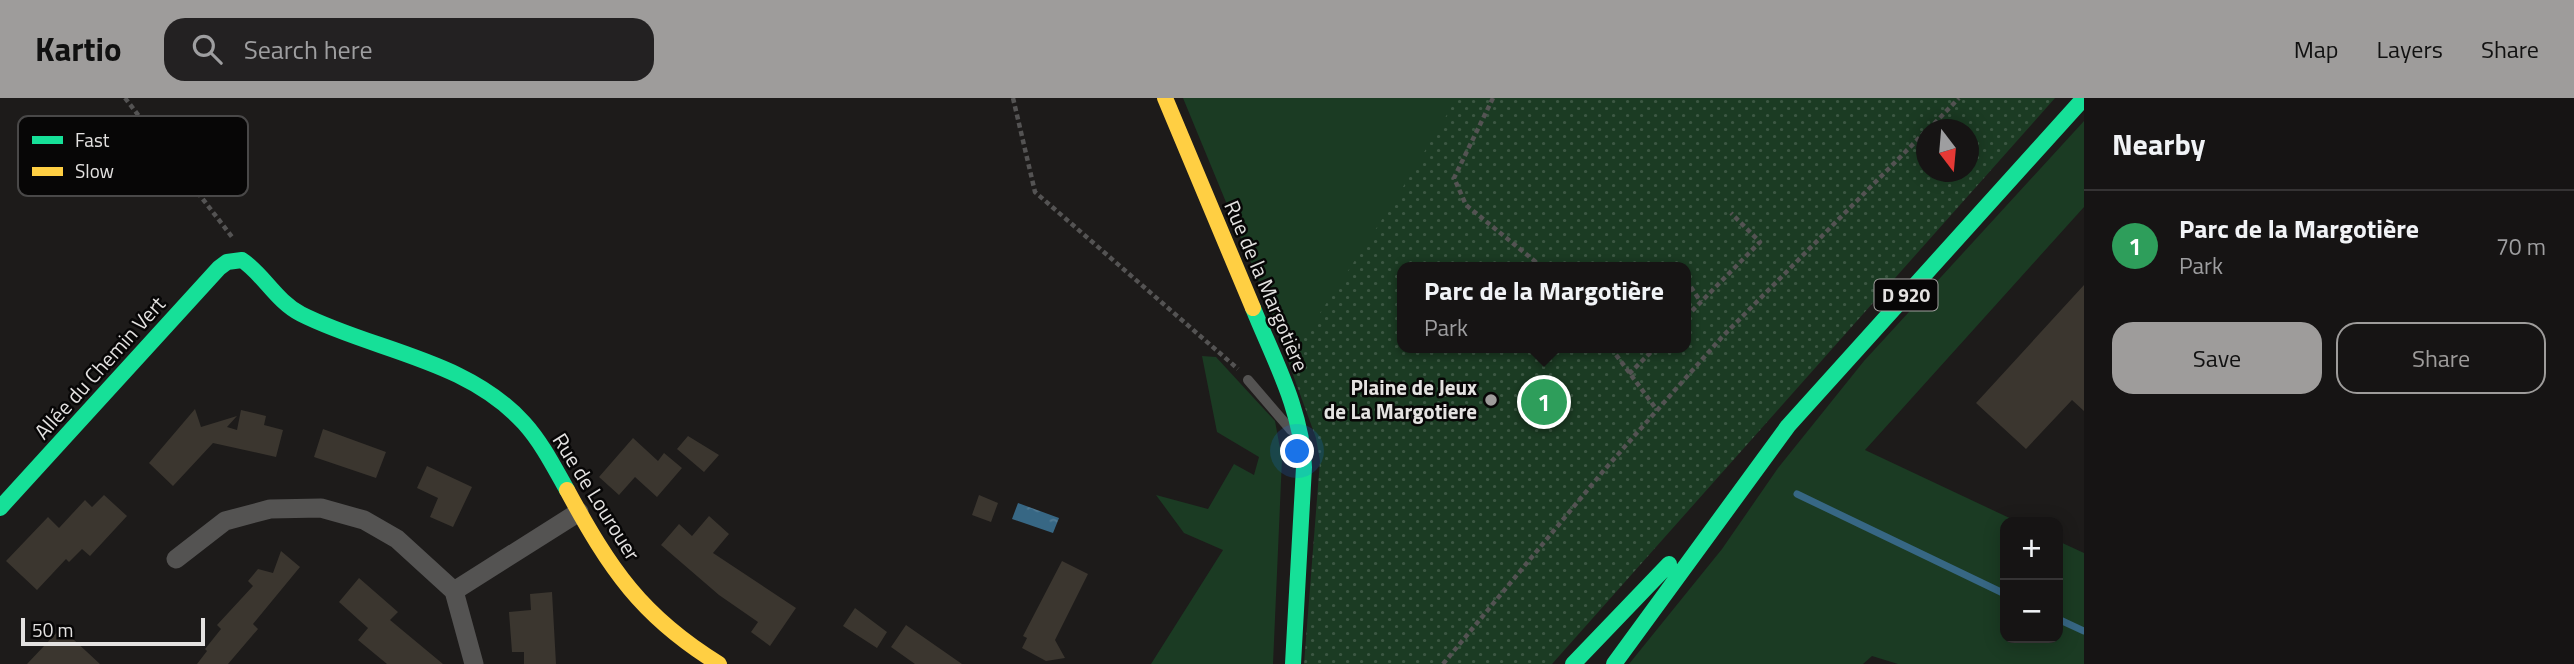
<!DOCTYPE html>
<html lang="en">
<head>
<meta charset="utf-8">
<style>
	body { margin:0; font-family:"Titillium Web",sans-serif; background:#232122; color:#f1f3f6 }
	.controls { position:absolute; right:21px; bottom:21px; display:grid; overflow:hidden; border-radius:14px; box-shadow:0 4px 18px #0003 }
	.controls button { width:63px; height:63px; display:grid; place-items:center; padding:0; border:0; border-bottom:2px solid #353334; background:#161414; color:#f1f3f6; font:35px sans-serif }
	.compass { position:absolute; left:1916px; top:21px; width:63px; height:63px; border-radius:50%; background:#161414; box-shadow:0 4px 18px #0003; rotate:164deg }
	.scale { position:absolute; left:21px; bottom:18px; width:184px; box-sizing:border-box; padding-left:7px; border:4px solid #e4e2e1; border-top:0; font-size:19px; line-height:24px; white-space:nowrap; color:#e4e2e1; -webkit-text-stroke:5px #070606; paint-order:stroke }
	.you { position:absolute; left:1298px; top:354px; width:24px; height:24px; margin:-18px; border:5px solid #fff; border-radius:50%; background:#1a73e8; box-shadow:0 0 0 10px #1a73e833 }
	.badge { display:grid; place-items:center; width:46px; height:46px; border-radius:50%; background:#9e9c9b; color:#fff; font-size:23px; font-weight:700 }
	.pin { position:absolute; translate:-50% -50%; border:4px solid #fff; box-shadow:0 2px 7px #0006 }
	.popup { position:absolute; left:1397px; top:164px; width:294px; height:91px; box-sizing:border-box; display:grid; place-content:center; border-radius:14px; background:#161414; filter:drop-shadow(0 2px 5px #0005); font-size:23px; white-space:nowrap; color:#9e9ea0 }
	.popup b { font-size:26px; color:#f1f3f6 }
	.popup::after { content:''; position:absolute; left:50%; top:100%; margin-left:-14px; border:14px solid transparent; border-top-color:#161414 }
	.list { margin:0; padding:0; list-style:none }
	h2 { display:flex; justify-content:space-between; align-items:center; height:91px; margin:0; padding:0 28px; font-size:30px }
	h2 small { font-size:23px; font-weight:400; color:#9e9ea0 }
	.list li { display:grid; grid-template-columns:46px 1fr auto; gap:21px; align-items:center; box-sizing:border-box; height:112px; padding:0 28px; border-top:2px solid #353334 }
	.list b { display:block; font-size:26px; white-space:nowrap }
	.list p { margin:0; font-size:23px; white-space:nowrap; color:#9e9ea0 }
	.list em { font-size:23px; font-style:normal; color:#9e9ea0 }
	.actions { display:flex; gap:14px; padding:21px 28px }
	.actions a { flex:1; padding:16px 0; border:2px solid #9e9c9b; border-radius:21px; text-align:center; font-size:24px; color:#9e9c9b }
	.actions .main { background:#9e9c9b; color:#111 }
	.icon { flex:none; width:38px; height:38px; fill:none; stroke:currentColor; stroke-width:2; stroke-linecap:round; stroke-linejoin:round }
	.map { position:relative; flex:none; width:2084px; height:566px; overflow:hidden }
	header { display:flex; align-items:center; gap:42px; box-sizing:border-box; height:98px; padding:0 35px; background:#9e9c9b; color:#111 }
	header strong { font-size:33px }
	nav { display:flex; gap:38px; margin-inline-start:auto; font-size:24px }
	.search { width:490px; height:63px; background:#232122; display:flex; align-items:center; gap:18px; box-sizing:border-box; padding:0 24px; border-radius:21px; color:#9e9ea0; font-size:26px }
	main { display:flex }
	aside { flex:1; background:#161414 }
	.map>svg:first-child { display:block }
	.green { fill:#1b3b23; fill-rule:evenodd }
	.park { fill:url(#park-dots); fill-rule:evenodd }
	.water { fill:url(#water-ripples) }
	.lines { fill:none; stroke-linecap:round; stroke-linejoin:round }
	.stream { stroke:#376784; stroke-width:7 }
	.building { fill:#3b362f }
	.path { stroke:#545353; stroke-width:4.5; stroke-dasharray:5 3.5; stroke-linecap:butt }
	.lane { stroke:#545352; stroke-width:10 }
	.street { stroke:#545352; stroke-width:19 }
	.fast { stroke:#16e098; stroke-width:16 }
	.slow { stroke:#ffcf43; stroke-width:16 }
	.poi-dot { fill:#9e9c9b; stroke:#070606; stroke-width:2.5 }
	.labels { text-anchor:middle; stroke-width:5; stroke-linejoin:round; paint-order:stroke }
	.shield { fill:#070606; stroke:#a2a09f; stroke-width:2 }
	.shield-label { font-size:19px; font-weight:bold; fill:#e4e2e1 }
	.street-label { font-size:21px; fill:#e4e2e1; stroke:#070606 }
	.poi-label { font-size:21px; font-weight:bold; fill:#e4e2e1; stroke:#070606; text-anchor:end }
	.key { fill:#070606; stroke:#494848; stroke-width:2 }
	.key-label { font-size:19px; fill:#e4e2e1 }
</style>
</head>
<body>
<header>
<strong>Kartio</strong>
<div class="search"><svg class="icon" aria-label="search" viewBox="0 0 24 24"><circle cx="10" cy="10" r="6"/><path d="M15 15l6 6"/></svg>Search here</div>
<nav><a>Map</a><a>Layers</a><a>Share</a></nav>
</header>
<main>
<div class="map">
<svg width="2084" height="566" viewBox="0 0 2084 566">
	<defs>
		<pattern id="park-dots" width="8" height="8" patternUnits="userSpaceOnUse" patternTransform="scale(1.75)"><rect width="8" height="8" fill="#1b3b23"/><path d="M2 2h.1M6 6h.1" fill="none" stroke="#3c5743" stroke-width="1.8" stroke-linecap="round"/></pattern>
		<pattern id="water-ripples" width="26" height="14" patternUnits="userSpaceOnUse" patternTransform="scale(1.75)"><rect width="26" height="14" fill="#376784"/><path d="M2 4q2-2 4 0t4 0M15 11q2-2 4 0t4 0" fill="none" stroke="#547c95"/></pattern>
	</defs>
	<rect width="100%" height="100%" fill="#1d1b1a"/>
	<path class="green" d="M1183,0H1935L1420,566L1336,354L1304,241L1288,263L1273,218ZM1402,169H1686V250H1402Z
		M2084,23V109L1865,352L2018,424H2005V540H2058V443L2084,455V566H1898L1872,558L1863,566H1629L1722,451L1778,370L1864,263Z
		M1202,258L1216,259L1275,323L1282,361L1273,566H1151L1223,452L1184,435L1156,397L1208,411L1234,366L1254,377L1259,359L1217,334Z"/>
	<path class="park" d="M1457,0H2055L1552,566H1304L1320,363L1316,340L1288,263L1395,102ZM1926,32H1968V74H1926ZM1402,169H1686V250H1402Z"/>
	<path class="water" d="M1018,405L1059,420L1053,435L1012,421Z"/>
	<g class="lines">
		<path class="stream" d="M1797,396L2005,496
			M2058,521L2084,533"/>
	</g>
	<path class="building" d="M2084,187V313L2072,302L2026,351L1976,305Z
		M195,311L201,329L237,318L227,329L237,332L241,312L266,318L264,327L283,332L276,359L213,345L173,388L149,365Z
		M323,331L386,354L376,380L314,359Z
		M688,338L719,357L704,374L677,351Z
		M633,340L658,363L664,355L682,370L657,399L635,379L619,397L599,379Z
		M427,368L472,389L453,429L430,419L438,400L417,390Z
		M104,397L127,418L90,458L82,451L69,464L66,461L37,492L6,463L48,419L59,430L85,402L92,409Z
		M979,397L998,405L991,424L972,417Z
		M709,418L729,436L713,455L796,510L770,548L751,534L758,524L719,497L661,447L679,426L692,438Z
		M281,453L300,469L253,526L258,531L228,566H197L207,553L205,551L221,531L217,527L253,488L248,483L258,471L273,475Z
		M1062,463L1088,476L1055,542L1065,560L1046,563L1022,550L1027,540L1023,538Z
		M359,480L398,514L390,522L443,566H387L358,542L368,530L339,504Z
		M552,494L556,566H524V554H512L509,514L531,512L530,496Z
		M855,510L887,534L877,550L843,528Z
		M906,527L962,566H915L891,549Z
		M61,530L73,541L100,566H27Z"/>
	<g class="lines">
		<path class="path" d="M125,0L232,139
			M1013,0L1035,94L1238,271
			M1493,0L1454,80L1466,107L1542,169
			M1928,32L1959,0
			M1686,182L1701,204
			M1686,219L1760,144L1731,115
			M1611,250L1657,312
			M1629,276L1655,250
			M1443,566L1605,371L1722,239L1926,33"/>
		<path class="lane" d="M1248,282L1291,332"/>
		<path class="street" d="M176,461L225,423L270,411L321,410L364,422L397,441L454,493L474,566
			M454,493L579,414"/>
		<path class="fast" d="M1253,210C1274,262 1302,312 1304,369L1293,566
			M0,410L219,170L227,164L242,162C264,177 276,203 301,216C374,253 466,261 524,325C542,345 554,369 567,392
			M1573,566L1669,466
			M1614,566L1788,328L2084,0"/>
		<path class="slow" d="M1165,0L1253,210
			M567,392C610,471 641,518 719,566"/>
	</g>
	<circle class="poi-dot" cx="1491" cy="302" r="7"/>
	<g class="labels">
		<rect class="shield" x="1874.5" y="181.5" width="63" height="31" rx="5"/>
		<g class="shield-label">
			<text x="1906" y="204">D 920</text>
		</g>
		<g class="street-label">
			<text transform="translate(1266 188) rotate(67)" y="7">Rue de la Margotière</text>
			<text transform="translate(100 270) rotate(-48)" y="7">Allée du Chemin Vert</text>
			<text transform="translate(596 399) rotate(58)" y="7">Rue de Lourouer</text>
		</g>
		<g class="poi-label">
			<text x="1477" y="297">Plaine de Jeux<tspan x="1477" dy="24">de La Margotiere</tspan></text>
		</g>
	</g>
	<rect x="18" y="18" width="230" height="80" rx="10" class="key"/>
	<rect x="32" y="38" width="31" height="8" fill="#16e098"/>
	<rect x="32" y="69" width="31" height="9" fill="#ffcf43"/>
	<g class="key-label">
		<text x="75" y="49">Fast</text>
		<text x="75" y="80">Slow</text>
	</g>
</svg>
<div class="controls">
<button>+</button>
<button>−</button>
</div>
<svg class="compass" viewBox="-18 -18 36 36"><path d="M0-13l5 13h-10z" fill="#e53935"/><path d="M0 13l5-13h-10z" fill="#9e9ea0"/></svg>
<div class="scale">50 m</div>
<div class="you"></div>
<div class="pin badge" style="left:1544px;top:304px;background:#2e9e5b">1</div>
<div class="popup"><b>Parc de la Margotière</b>Park</div>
</div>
<aside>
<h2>Nearby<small></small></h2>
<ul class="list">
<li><span class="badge" style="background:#2e9e5b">1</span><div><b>Parc de la Margotière</b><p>Park</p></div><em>70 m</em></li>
</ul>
<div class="actions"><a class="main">Save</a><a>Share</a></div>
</aside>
</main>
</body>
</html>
